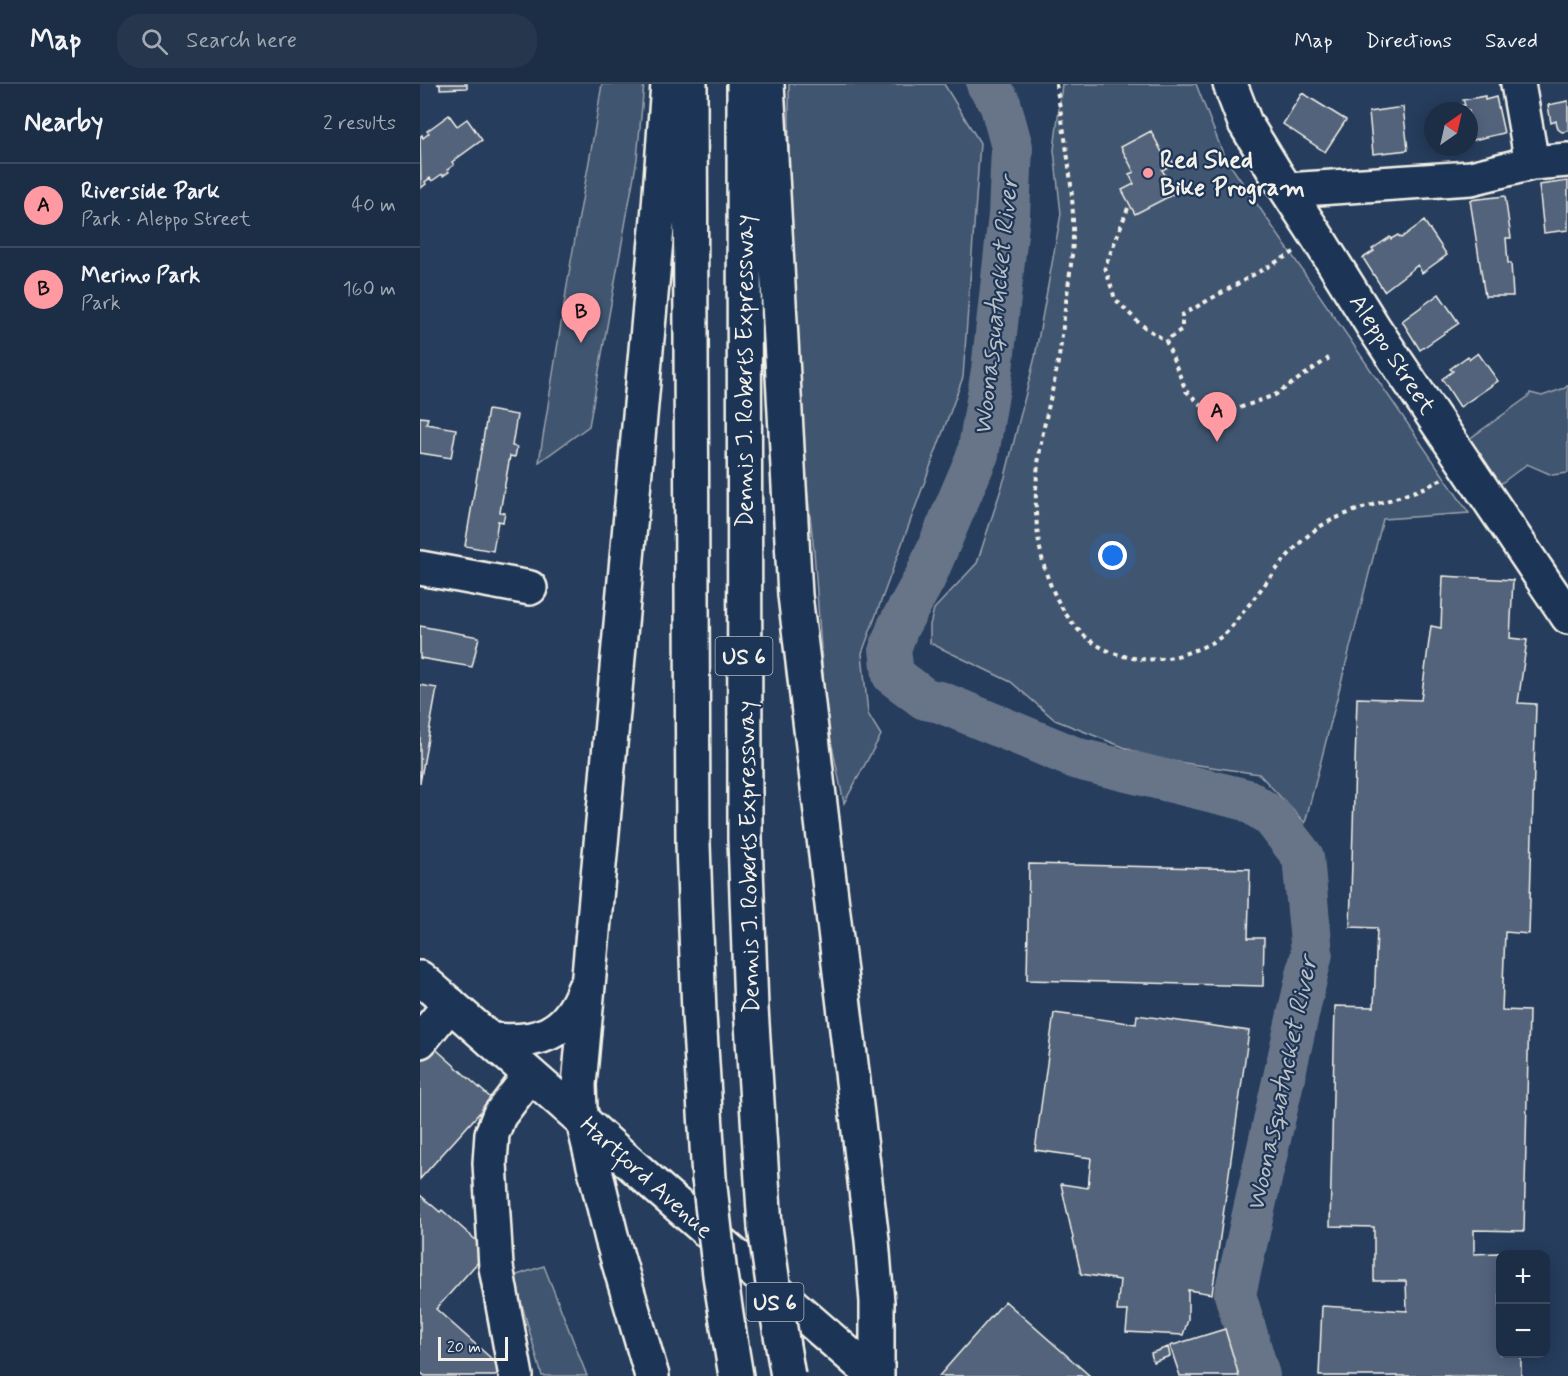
<!DOCTYPE html>
<html lang="en">
<head>
<meta charset="utf-8">
<style>
	body { margin:0; font-family:Mynerve,sans-serif; background:#25364d; color:#f1f3f6 }
	.controls { position:absolute; right:18px; bottom:18px; display:grid; overflow:hidden; border-radius:12px; box-shadow:0 3px 15px #0003 }
	.controls button { width:54px; height:54px; display:grid; place-items:center; padding:0; border:0; border-bottom:2px solid #3a4a5f; background:#1c2e46; color:#f1f3f6; font:30px sans-serif }
	.compass { position:absolute; left:1004px; top:18px; width:54px; height:54px; border-radius:50%; background:#1c2e46; box-shadow:0 3px 15px #0003; rotate:34deg }
	.scale { position:absolute; left:18px; bottom:15px; width:70px; box-sizing:border-box; padding-left:6px; border:3px solid #f4f1e8; border-top:0; font-size:16px; line-height:21px; white-space:nowrap; color:#f4f1e8; -webkit-text-stroke:4px #1d3557; paint-order:stroke }
	.you { position:absolute; left:693px; top:472px; width:21px; height:21px; margin:-15px; border:4px solid #fff; border-radius:50%; background:#1a73e8; box-shadow:0 0 0 9px #1a73e833 }
	.badge { display:grid; place-items:center; width:39px; height:39px; border-radius:50%; background:#ff9aa2; color:#111; font-size:20px; font-weight:700 }
	.pin { position:absolute; translate:-50% -50px; filter:drop-shadow(0 2px 3px #0008) }
	.pin::after { content:''; position:absolute; top:32px; width:21px; height:18px; background:inherit; clip-path:polygon(0 0,100% 0,50% 100%) }
	.list { margin:0; padding:0; list-style:none }
	h2 { display:flex; justify-content:space-between; align-items:center; height:78px; margin:0; padding:0 24px; font-size:26px }
	h2 small { font-size:20px; font-weight:400; color:#a0a8b3 }
	.list li { display:grid; grid-template-columns:39px 1fr auto; gap:18px; align-items:center; box-sizing:border-box; height:84px; padding:0 24px; border-top:2px solid #3a4a5f }
	.list b { display:block; font-size:22px; white-space:nowrap }
	.list p { margin:0; font-size:20px; white-space:nowrap; color:#a0a8b3 }
	.list em { font-size:20px; font-style:normal; color:#a0a8b3 }
	.icon { flex:none; width:33px; height:33px; fill:none; stroke:currentColor; stroke-width:2; stroke-linecap:round; stroke-linejoin:round }
	.map { position:relative; flex:none; width:1148px; height:1292px; overflow:hidden }
	header { display:flex; align-items:center; gap:36px; box-sizing:border-box; height:84px; padding:0 30px; background:#1c2e46; border-bottom:2px solid #3a4a5f }
	header strong { font-size:28px }
	nav { display:flex; gap:33px; margin-inline-start:auto; font-size:21px }
	.search { width:420px; height:54px; background:#25364d; display:flex; align-items:center; gap:15px; box-sizing:border-box; padding:0 21px; border-radius:24px; color:#a0a8b3; font-size:22px }
	main { display:flex }
	aside { flex:1; background:#1c2e46 }
	.map>svg:first-child { display:block }
	.green { fill:#40546f; stroke:#9aa2ac; stroke-width:1.5 }
	.lines { fill:none; stroke-linecap:round; stroke-linejoin:round }
	.river { stroke:#677588; stroke-width:42 }
	.building { fill:#52647b; stroke:#f4f1e8; stroke-width:1.5 }
	.minor-casing { stroke:#f4f1e8; stroke-width:38 }
	.major-casing { stroke:#f4f1e8; stroke-width:38 }
	.highway-casing { stroke:#f4f1e8; stroke-width:38 }
	.path { stroke:#f4f1e8; stroke-width:4; stroke-dasharray:4.5 4.5; stroke-linecap:butt }
	.minor { stroke:#1d3557; stroke-width:33 }
	.major { stroke:#1d3557; stroke-width:33 }
	.highway { stroke:#1d3557; stroke-width:33 }
	.highway-bridge-casing { stroke:#f4f1e8; stroke-width:38; stroke-linecap:butt }
	.highway-bridge { stroke:#1d3557; stroke-width:33 }
	.poi-dot { fill:#ff9aa2; stroke:#1d3557; stroke-width:2 }
	.labels { text-anchor:middle; stroke-width:4.5; stroke-linejoin:round; paint-order:stroke }
	.shield { fill:#1d3557; stroke:#b4b9bc; stroke-width:1.5 }
	.shield-label { font-size:22px; font-weight:bold; fill:#f4f1e8 }
	.poi-label { font-size:24px; font-weight:bold; fill:#f4f1e8; stroke:#1d3557; text-anchor:start }
	.street-label { font-size:24px; fill:#f4f1e8; stroke:#1d3557 }
	.water-label { font-size:26px; font-style:italic; fill:#bcbfc2; stroke:#1d3557 }
</style>
</head>
<body>
<header>
<strong>Map</strong>
<div class="search"><svg class="icon" aria-label="search" viewBox="0 0 24 24"><circle cx="10" cy="10" r="6"/><path d="M15 15l6 6"/></svg>Search here</div>
<nav><a>Map</a><a>Directions</a><a>Saved</a></nav>
</header>
<main>
<aside>
<h2>Nearby<small>2 results</small></h2>
<ul class="list">
<li><span class="badge">A</span><div><b>Riverside Park</b><p>Park · Aleppo Street</p></div><em>40 m</em></li>
<li><span class="badge">B</span><div><b>Merino Park</b><p>Park</p></div><em>160 m</em></li>
</ul>
</aside>
<div class="map">
<svg width="1148" height="1292" viewBox="0 0 1148 1292">
	<rect width="100%" height="100%" fill="#263d5d"/>
	<filter id="ink" filterUnits="userSpaceOnUse"><feTurbulence type="fractalNoise" baseFrequency=".0167" numOctaves="2"/><feDisplacementMap in="SourceGraphic" scale="12" xChannelSelector="R" yChannelSelector="G"/><feConvolveMatrix kernelMatrix="1 2 1 2 8 2 1 2 1" color-interpolation-filters="sRGB"/></filter>
	<g filter="url(#ink)">
		<path class="green" d="M182,0H224L217,75L169,342L119,378L151,177L172,61Z
			M369,0H524L560,59L543,293L442,569L448,630L461,651L424,719L406,633L394,467L380,342L379,266L369,149Z
			M642,0H776L804,72L1049,429L963,435L885,739L839,690L731,674L635,636L591,598L510,559V541L514,525L557,479L585,393L615,273L641,130L634,66Z
			M1148,301V389L1132,391L1107,380L1063,413L1031,368L1109,312L1110,309L1122,312L1145,304Z
			M124,1182L167,1292H122L94,1192Z"/>
		<g class="lines">
			<path class="river" d="M567,0L580,19L592,63L589,131L572,286L558,370L505,494L478,543L470,565L473,591L505,615L520,618L535,624L658,675L827,716L852,733L883,773L892,869L815,1210L839,1292"/>
		</g>
		<path class="building" d="M47,0V4L20,5V1L17,0Z
			M882,9L926,36L905,68L863,40Z
			M1065,12V16L1076,13L1084,49L1049,57V27H1036L1035,22L1045,21L1043,16Z
			M1148,17V47L1142,48L1138,45L1136,37L1131,39L1128,21Z
			M983,23L988,66L953,70L949,28Z
			M29,31L37,42L47,35L62,56L32,78L34,81L27,86L29,88L23,92L22,90L12,97L10,94L5,98L6,100L1,104L0,53L2,51L3,54L9,49L7,47Z
			M731,47L745,74L749,72L754,80L742,86L747,94L744,96L752,111L715,130L702,106L714,100L709,90L714,88L701,63Z
			M1148,97V146L1124,149L1119,101Z
			M1085,112L1091,154H1086L1088,179H1091L1093,212H1065L1050,116Z
			M1004,137L1027,171L1002,189L998,181L964,207L943,174L954,167L952,165L970,153L971,155L978,151L981,154Z
			M1019,210L1039,239L1000,266L982,237Z
			M1058,269L1078,297L1040,323L1022,295L1033,287L1030,285L1048,272L1050,275Z
			M68,326L97,331L92,362L97,363L95,373L90,372L80,428L85,429L83,438L78,437L73,467L45,462Z
			M0,333L8,334L6,340L36,345L31,374L0,369Z
			M1023,492L1093,496L1090,554L1107,556L1098,619L1116,620L1109,850L1085,848L1082,926L1109,927L1104,1147L1054,1146V1170L1099,1168V1170H1080V1270H1101V1292H899L902,1222L987,1227L986,1197H954V1143L910,1142L915,922L954,923L957,844L930,843L937,614L1001,616L1011,542L1021,544Z
			M0,542L59,553L52,583L0,574Z
			M0,601L17,604L0,699Z
			M609,780L830,785L828,854H844L843,902L607,896Z
			M634,929L716,940L717,931L829,947L792,1210L768,1206V1236L763,1251L706,1248L708,1227H697L700,1196L661,1190L641,1100L668,1104L671,1074L615,1066Z
			M9,959L72,1015L0,1095V971Z
			M0,1111L20,1128L22,1126L68,1167L16,1225L82,1284L75,1292H5L0,1288Z
			M585,1217L670,1292H519Z
			M805,1245L819,1292H760L750,1262Z
			M748,1263L750,1272L733,1278L731,1269Z"/>
		<g class="lines">
			<g class="minor-casing">
				<path id="minor" d="M810,0L825,39L855,88L898,154L954,244L1148,533
					M1098,0L1112,79
					M867,106L1051,94L1112,79L1148,76
					M0,484L110,504
					M0,957L30,920
					M96,1292L76,1183L70,1079L72,1050L79,1032L110,991"/>
			</g>
			<g class="major-casing">
				<path id="major" d="M0,894L163,1037L239,1105L454,1292"/>
			</g>
			<g class="highway-casing">
				<path id="highway" d="M270,0L273,760L279,930L289,1094
					M324,0L325,755L331,924L345,1143
					M347,0L375,511L452,1156L457,1218V1292
					M71,956C118,960 147,951 164,905
					M308,1243L316,1292
					M232,1292L192,1155L160,1025L159,1001L239,123L248,0"/>
			</g>
			<path class="path" d="M636,0C644,49 654,99 653,149C653,172 649,195 646,218C643,238 642,258 638,278C633,307 624,337 620,366C612,416 614,472 638,517C647,533 658,549 674,559C700,576 734,580 764,570C778,565 794,559 805,550C812,543 818,534 824,527C846,500 872,460 901,442C938,420 983,417 1022,395
				M708,124L685,183L695,215L720,240L746,257
				M874,168L762,231V245L746,257L766,307L788,327L808,328L855,311L909,274"/>
			<use href="#minor" class="minor"/>
			<use href="#major" class="major"/>
			<use href="#highway" class="highway"/>
			<g class="highway-bridge-casing">
				<path id="highway-bridge" d="M289,1094L300,1191L308,1243
					M345,1143L356,1221L368,1292"/>
			</g>
			<use href="#highway-bridge" class="highway-bridge"/>
		</g>
	</g>
	<circle class="poi-dot" cx="728" cy="89" r="6"/>
	<g class="labels">
		<g class="shield">
			<rect x="295.5" y="553" width="57" height="38" rx="4.5"/>
			<rect x="326.5" y="1199" width="57" height="38" rx="4.5"/>
		</g>
		<g class="shield-label">
			<text x="324" y="580">US 6</text>
			<text x="355" y="1226">US 6</text>
		</g>
		<g class="poi-label">
			<text x="740" y="83">Red Shed<tspan x="740" dy="28">Bike Program</tspan></text>
		</g>
		<g class="street-label">
			<text transform="translate(973 270) rotate(57)" y="8">Aleppo Street</text>
			<text transform="translate(324 287) rotate(-90)" y="8">Dennis J. Roberts Expressway</text>
			<text transform="translate(328 773) rotate(-91)" y="8">Dennis J. Roberts Expressway</text>
			<text transform="translate(227 1093) rotate(42)" y="8">Hartford Avenue</text>
		</g>
		<g class="water-label">
			<text transform="translate(575 222) rotate(-84)" y="9">Woonasquatucket River</text>
			<text transform="translate(861 1000) rotate(-78)" y="9">Woonasquatucket River</text>
		</g>
	</g>
</svg>
<div class="controls">
<button>+</button>
<button>−</button>
</div>
<svg class="compass" viewBox="-18 -18 36 36"><path d="M0-13l5 13h-10z" fill="#e53935"/><path d="M0 13l5-13h-10z" fill="#a0a8b3"/></svg>
<div class="scale">20 m</div>
<div class="you"></div>
<div class="pin badge" style="left:797px;top:358px">A</div>
<div class="pin badge" style="left:161px;top:259px">B</div>
</div>
</main>
</body>
</html>
